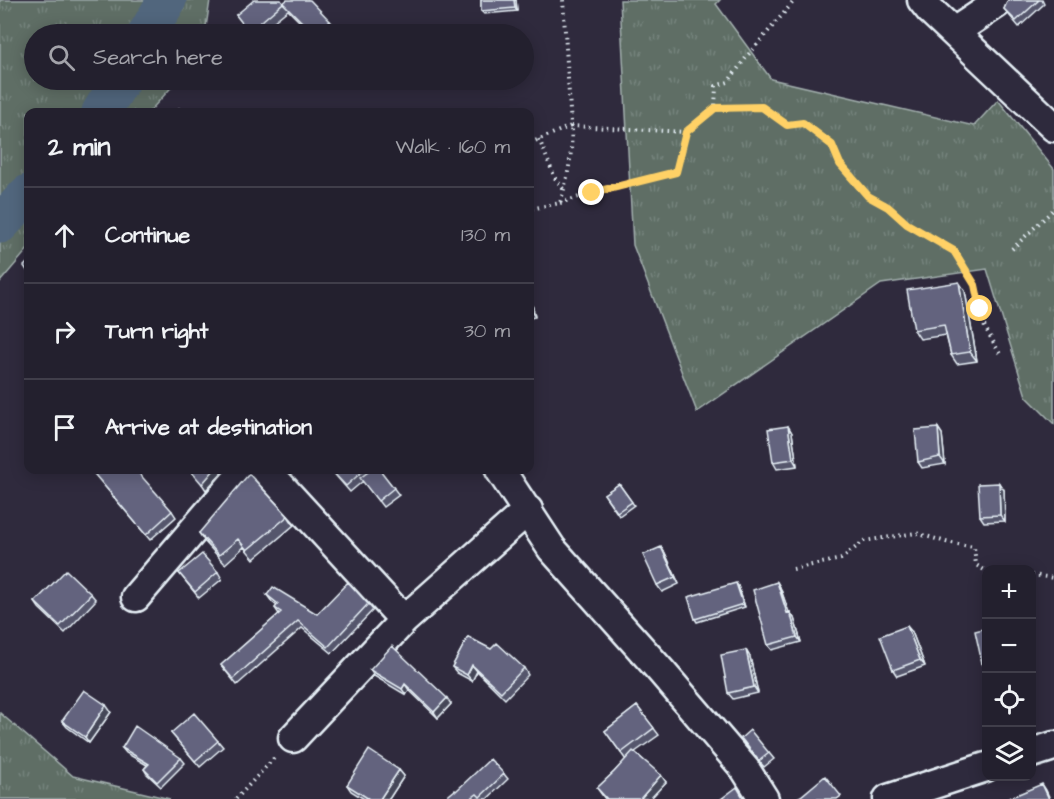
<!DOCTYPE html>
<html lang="en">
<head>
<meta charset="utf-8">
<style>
	body { margin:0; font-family:"Architects Daughter",sans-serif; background:#2b2836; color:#f1f3f6 }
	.controls { position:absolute; right:18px; bottom:18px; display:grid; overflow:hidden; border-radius:12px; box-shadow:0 3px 15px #0003 }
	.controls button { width:54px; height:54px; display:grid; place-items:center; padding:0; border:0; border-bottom:2px solid #403e4a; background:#23202e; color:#f1f3f6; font:30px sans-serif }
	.stop { position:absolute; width:18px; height:18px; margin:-14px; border:4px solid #ffd166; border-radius:50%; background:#fff }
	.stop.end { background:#ffd166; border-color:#fff; box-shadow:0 2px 6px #0008 }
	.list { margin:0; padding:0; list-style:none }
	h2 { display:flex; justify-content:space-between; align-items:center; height:78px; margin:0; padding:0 24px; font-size:26px }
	h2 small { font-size:20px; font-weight:400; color:#a3a3aa }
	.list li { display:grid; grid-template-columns:39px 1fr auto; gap:18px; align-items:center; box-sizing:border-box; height:96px; padding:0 24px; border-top:2px solid #403e4a }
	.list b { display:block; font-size:22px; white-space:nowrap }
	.list em { font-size:20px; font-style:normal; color:#a3a3aa }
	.icon { flex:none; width:33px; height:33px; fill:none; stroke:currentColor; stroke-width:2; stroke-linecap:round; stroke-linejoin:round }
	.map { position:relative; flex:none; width:1054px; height:799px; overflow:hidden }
	.search { position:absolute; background:#23202e; box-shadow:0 3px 15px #0003; left:24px; top:24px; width:510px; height:66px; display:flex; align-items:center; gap:15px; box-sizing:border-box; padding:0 21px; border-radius:33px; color:#a3a3aa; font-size:22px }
	.panel { position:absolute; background:#23202e; box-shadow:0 3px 15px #0003; left:24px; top:108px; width:510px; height:366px; border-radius:12px }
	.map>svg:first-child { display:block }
	.grass { fill:url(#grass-tufts); stroke:#a3b0ae; stroke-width:1.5 }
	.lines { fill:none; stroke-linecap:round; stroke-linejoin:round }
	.river { stroke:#51667d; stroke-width:39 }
	.minor-casing { stroke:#e8f1f8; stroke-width:33 }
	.path { stroke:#e8f1f8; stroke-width:4; stroke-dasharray:1.5 4.5; stroke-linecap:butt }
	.minor { stroke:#2f2a3d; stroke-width:28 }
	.wall { fill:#55566c; stroke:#e8f1f8; stroke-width:1.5 }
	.shaded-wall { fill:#454658; stroke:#e8f1f8; stroke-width:1.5 }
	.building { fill:#63647e; stroke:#e8f1f8; stroke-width:1.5 }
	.route { stroke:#ffd166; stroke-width:8 }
</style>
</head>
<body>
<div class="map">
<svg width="1054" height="799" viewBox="0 0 1054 799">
	<defs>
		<pattern id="grass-tufts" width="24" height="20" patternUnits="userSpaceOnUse" patternTransform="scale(1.5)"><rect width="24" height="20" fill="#5e6e65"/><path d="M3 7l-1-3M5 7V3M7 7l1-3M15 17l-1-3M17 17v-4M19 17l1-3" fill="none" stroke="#75837c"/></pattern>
	</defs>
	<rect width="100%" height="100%" fill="#2f2a3d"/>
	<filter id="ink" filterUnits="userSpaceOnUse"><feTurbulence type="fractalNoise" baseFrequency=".0167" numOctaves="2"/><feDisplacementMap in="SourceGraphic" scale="12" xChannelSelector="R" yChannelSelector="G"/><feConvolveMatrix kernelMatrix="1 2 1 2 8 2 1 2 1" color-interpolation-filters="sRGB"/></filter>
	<g filter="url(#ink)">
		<path class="grass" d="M0,0H210L205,34H34V80H178L149,112H28V249L0,282Z
			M620,0H720L716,4L771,79L974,126L998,100L1054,169V424L1026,396L987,269L881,284L697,412L633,245Z
			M0,713L73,776L170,799H0Z"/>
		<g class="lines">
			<path class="river" d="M147,34L167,0
				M101,112L121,80
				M0,224L28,194"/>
			<g class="minor-casing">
				<path id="minor" d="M922,0L930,10L1054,127
					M954,32L996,4
					M266,470L404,620
					M500,470L552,549L661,671L745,769L764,799
					M136,597L245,470
					M293,738L404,620L528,510
					M1032,753L1054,746
					M888,799L986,767"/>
			</g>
			<path class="path" d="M563,0L571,126L686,132L715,108L716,86L728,82L748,55L795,0
				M715,108L762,107L787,125L803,123L832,145L840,164L868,196L888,207L907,224L954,251L975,285L982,322L1000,354
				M539,139L555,178L564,190
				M530,143L571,126C573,153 568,177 560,203L530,209
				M560,203L592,193L676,172L686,132
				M1012,249L1054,209
				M793,569L841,559L864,541L916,533L946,542L974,547L976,565L986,571
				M1032,575L1054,578
				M236,799L276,756"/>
			<use href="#minor" class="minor"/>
		</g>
		<path class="wall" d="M481,0H516L517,11L484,14L481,11Z
			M1008,0H1042L1044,4L1019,27L1004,9Z
			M283,3L330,21L335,27L327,34H312L288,10L258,34H251L236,15Z
			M965,291L977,361L957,364L951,355L946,335L920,339L914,330Z
			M530,297L531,300L535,317L530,318Z
			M788,426L792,433L797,466L777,469L773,462Z
			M938,428L942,434L945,464L922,468L918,462Z
			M91,470L172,511L176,517L150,540Z
			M334,470H367L368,472L380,470L399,495L383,507L363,481L350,492L337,477L332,471Z
			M619,484L634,505L619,516L604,494Z
			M1004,490L1005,521L984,522L980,516Z
			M288,516L294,525L254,559L244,547L225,564L205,542L199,533Z
			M665,553L679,584L662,592L657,585Z
			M218,572L222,579L199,598L179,573Z
			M777,582L780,587L789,613L790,612L794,618L801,642L772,650L768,645Z
			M738,586L745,607L697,622L695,619Z
			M91,594L96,600L65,633L39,608L35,602Z
			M267,595L317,614L368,604L373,610L332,653L302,628L237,685L221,665L279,614L275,608L277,606L272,602Z
			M987,628V669H986L982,663Z
			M912,632L925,666L897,676L893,670Z
			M468,637L524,668L528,675L505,699L477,671L472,681L457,673L452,667Z
			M746,650L750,657L758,693L733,699L728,693Z
			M370,670L451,704L438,718L409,690L406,695L374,676Z
			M637,706L659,735L635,752L666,782L650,799H605L597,788L614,772L626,760L605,731Z
			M111,712L89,743L67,727L62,721Z
			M171,733L218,741L223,747L200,767Z
			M745,744L769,753L774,759L764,767Z
			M122,748L181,758L185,763L161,787L147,774L144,769L147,765L126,753Z
			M399,770L404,776L389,799H364L351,791L347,785Z
			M504,774L508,779L487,799H444L456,791Z"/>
		<path class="shaded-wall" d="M514,0H516L517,11L515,8Z
			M959,282L965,291L977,361L970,352Z
			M530,297L531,300L535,317L531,311Z
			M788,426L792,433L797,466L793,459Z
			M938,428L942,434L945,464L940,457Z
			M214,470H224L206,490L202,484Z
			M999,483L1004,490L1005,521L1000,515Z
			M661,547L665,553L679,584L675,577Z
			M777,582L780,587L791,618L787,613Z
			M736,583L738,586L745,607L743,604Z
			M790,612L794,618L801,642L797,637Z
			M907,626L912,632L925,666L920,660Z
			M746,650L750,657L758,693L754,687Z
			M472,665L477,671L472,681L467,675Z
			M405,684L409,690L406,695L402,689Z
			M447,698L451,704L438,718L434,712Z
			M106,705L111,712L89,743L85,737Z
			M399,770L404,776L389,799H380Z
			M661,775L666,782L650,799H640Z
			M1042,784L1046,790L1050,799H1049Z"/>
		<path class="building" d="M254,0H281L283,3L249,32L236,15Z
			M287,0H310L330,21L316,34H314L283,3Z
			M481,0H514L515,8L481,11Z
			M1008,0H1039L1016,21L1004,9Z
			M477,29V34H446V31Z
			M179,108L185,112H175Z
			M28,262V272L24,266Z
			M959,282L970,352L951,355L944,325L914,330L907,290Z
			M788,426L793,459L773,462L768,429Z
			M938,428L940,457L918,462L915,430Z
			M91,470H136L172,511L146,535Z
			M190,470H214L202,484Z
			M334,470H364L346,486L332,471Z
			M371,470H380L394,488L378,501L360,478Z
			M249,474L288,516L247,550L238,539L219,555L199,533Z
			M999,483L1000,515L980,516L978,484Z
			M619,484L632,502L617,512L604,494Z
			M661,547L675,577L657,585L643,555Z
			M202,554L218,572L195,592L179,573Z
			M66,570L91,594L60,626L35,602Z
			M348,582L368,604L328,647L298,621L233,679L221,665L281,612L275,608L278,604L267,595L273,587L317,614Z
			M777,582L787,613L790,612L797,637L768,645L753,590Z
			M736,583L743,604L695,619L688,597Z
			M907,626L920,660L893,670L880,636Z
			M987,628V662L982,663L975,631Z
			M468,637L491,649L497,643L524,668L501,692L472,665L467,675L452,667Z
			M392,646L447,698L434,712L405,684L402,689L370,670Z
			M746,650L754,687L728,693L721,655Z
			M84,690L106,705L85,737L62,721Z
			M637,706L654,728L621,753L605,731Z
			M194,713L218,741L195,761L171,733Z
			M135,726L181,758L157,782L144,769L149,764L122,748Z
			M750,730L769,753L759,761L741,738Z
			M369,750L399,770L380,799H369L347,785Z
			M633,751L661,775L640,799H607L597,788L614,772Z
			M490,759L504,774L480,797L477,794L470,799H444L455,790L456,791Z
			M825,776L841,796L837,799H795L801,796Z
			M1042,784L1049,799H1007Z
			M737,787L744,799H721Z"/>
	</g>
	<g class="lines" filter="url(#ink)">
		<path class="route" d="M592,193L676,172L686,132L715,108L762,107L787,125L803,123L832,145L840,164L868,196L888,207L907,224L954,251L975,285L980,309"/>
	</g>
</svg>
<div class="controls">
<button>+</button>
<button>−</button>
<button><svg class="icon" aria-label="locate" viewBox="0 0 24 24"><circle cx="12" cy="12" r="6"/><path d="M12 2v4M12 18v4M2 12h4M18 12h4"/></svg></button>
<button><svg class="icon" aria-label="layers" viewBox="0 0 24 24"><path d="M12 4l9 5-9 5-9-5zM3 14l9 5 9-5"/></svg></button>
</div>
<div class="stop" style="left:980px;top:309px"></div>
<div class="stop end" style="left:592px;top:193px"></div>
<div class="search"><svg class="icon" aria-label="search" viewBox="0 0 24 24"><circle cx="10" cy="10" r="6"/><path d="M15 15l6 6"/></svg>Search here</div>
<section class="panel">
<h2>2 min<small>Walk · 160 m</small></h2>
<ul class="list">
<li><svg class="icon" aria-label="ahead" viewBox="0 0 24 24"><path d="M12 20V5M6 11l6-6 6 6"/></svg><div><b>Continue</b></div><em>130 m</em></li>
<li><svg class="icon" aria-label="right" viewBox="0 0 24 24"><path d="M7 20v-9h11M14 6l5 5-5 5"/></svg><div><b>Turn right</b></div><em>30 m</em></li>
<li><svg class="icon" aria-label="arrive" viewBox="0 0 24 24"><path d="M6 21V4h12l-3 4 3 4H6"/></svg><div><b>Arrive at destination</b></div></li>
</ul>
</section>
</div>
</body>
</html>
